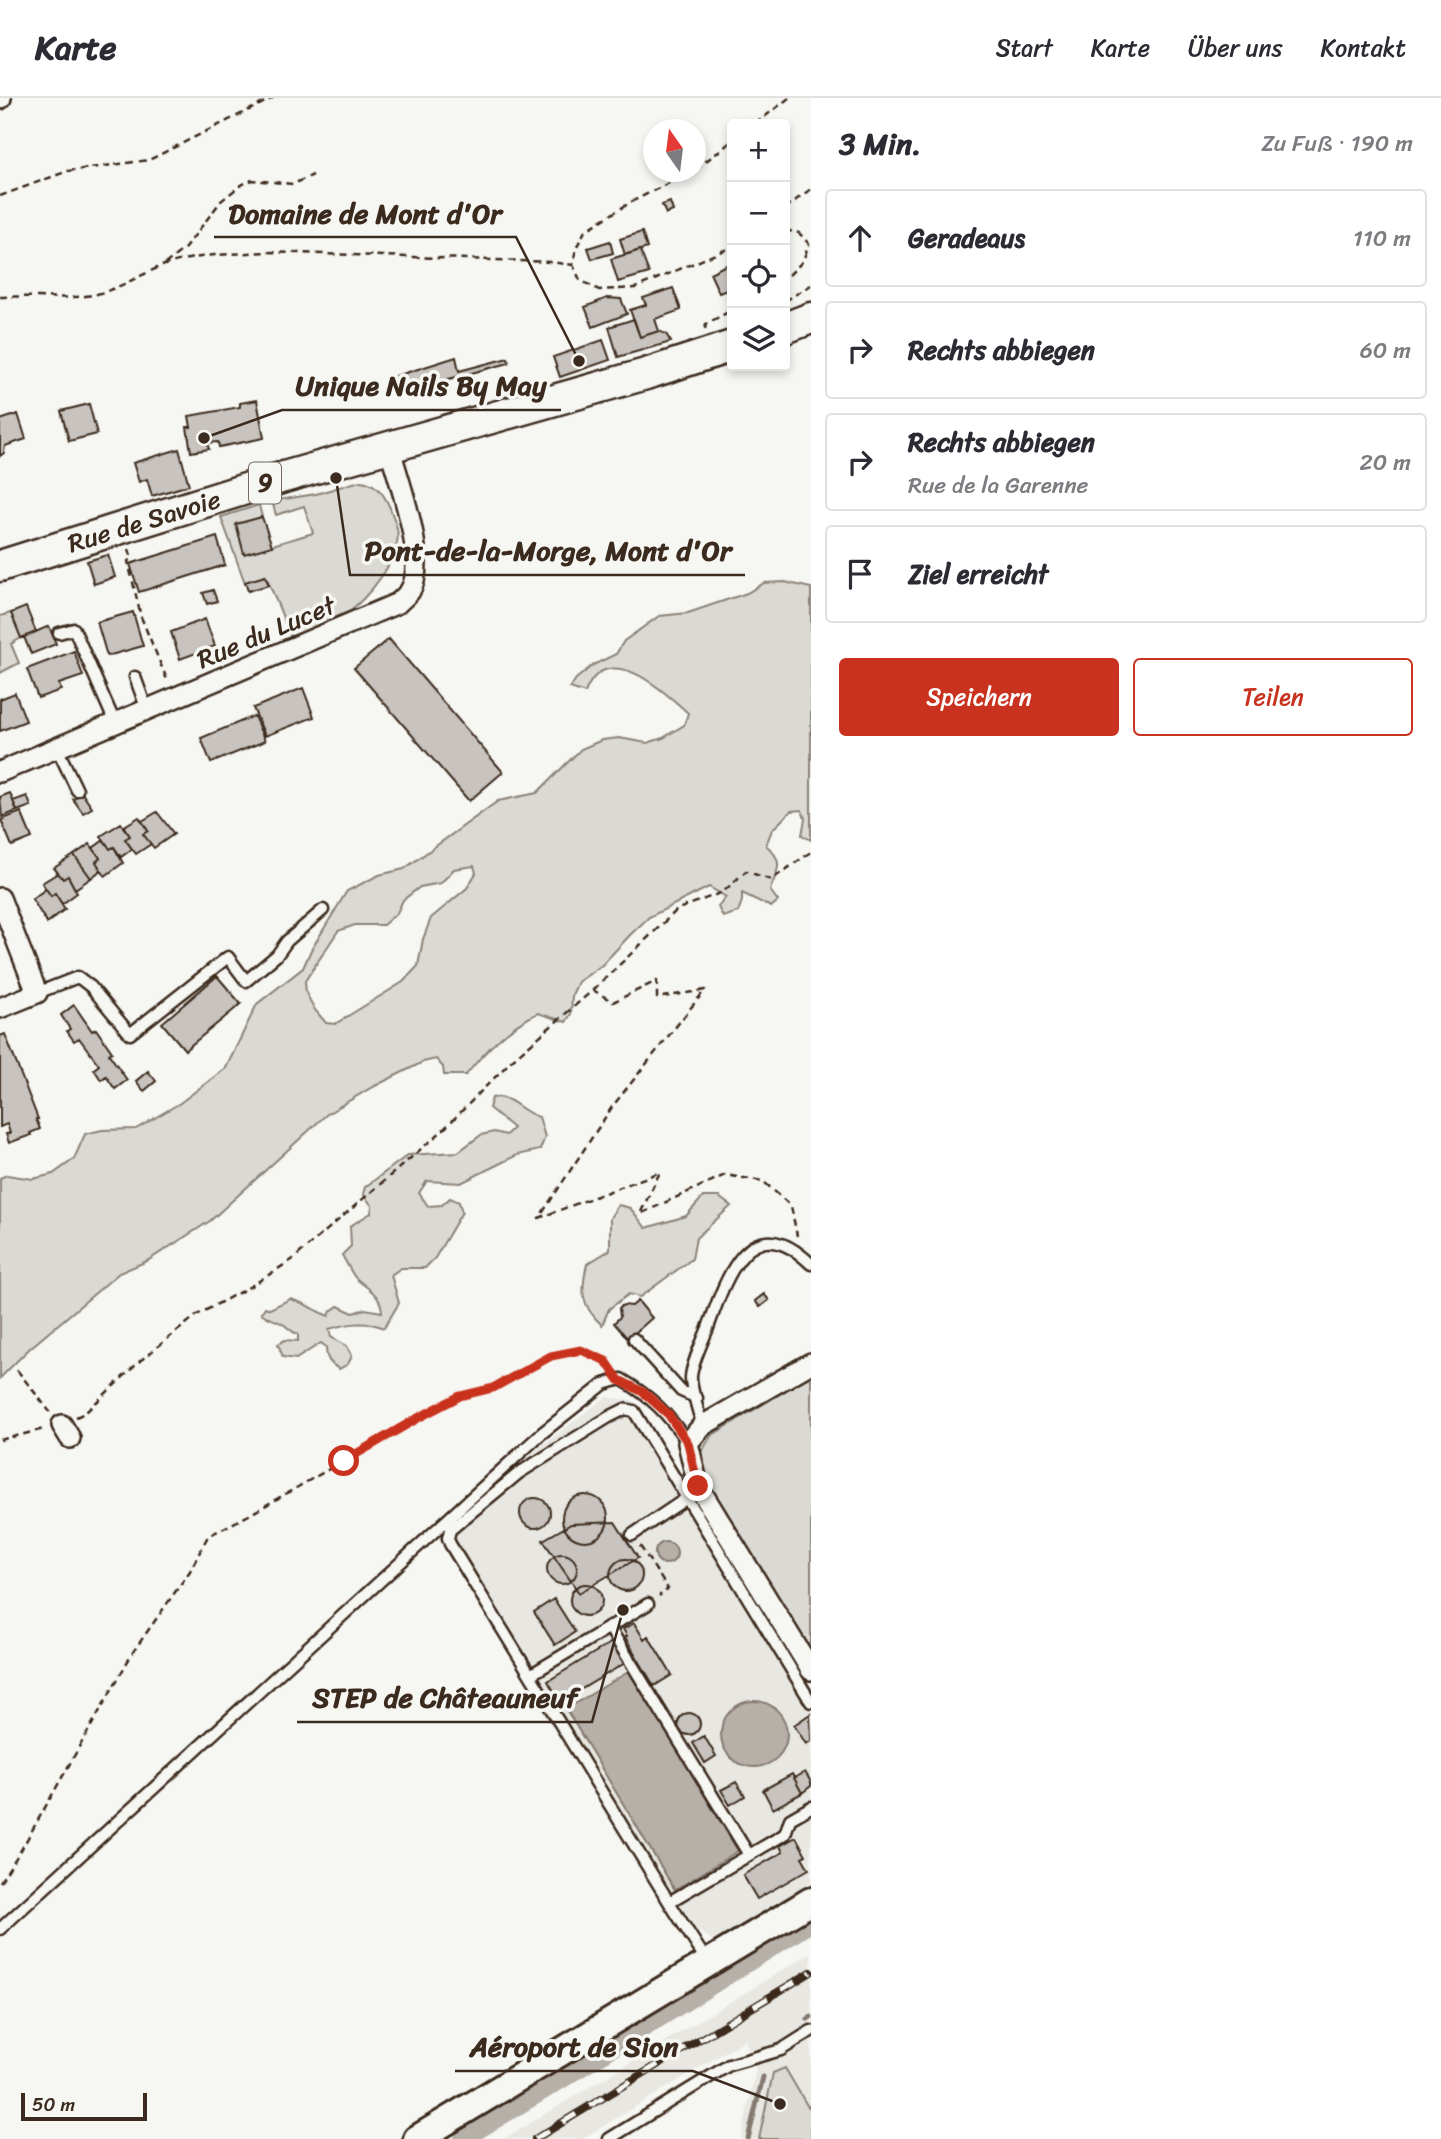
<!DOCTYPE html>
<html lang="de">
<head>
<meta charset="utf-8">
<style>
	body { margin:0; font-family:Sriracha,sans-serif; background:#f2f2f3; color:#2b2b33 }
	.controls { position:absolute; right:21px; top:21px; display:grid; overflow:hidden; border-radius:7px; box-shadow:0 4px 10px #0003 }
	.controls button { width:63px; height:63px; display:grid; place-items:center; padding:0; border:0; border-bottom:2px solid #e1e1e2; background:#fff; color:#2b2b33; font:35px sans-serif }
	.compass { position:absolute; left:643px; top:21px; width:63px; height:63px; border-radius:50%; background:#fff; box-shadow:0 4px 10px #0003; rotate:346deg }
	.scale { position:absolute; left:21px; bottom:18px; width:126px; box-sizing:border-box; padding-left:7px; border:4px solid #3b2a1e; border-top:0; font-size:19px; line-height:24px; white-space:nowrap; color:#3b2a1e; -webkit-text-stroke:5px #f6f6f2; paint-order:stroke }
	.stop { position:absolute; width:21px; height:21px; margin:-16px; border:5px solid #c8321e; border-radius:50%; background:#fff }
	.stop.end { background:#c8321e; border-color:#fff; box-shadow:0 2px 7px #0008 }
	.list { margin:0; padding:0; list-style:none }
	h2 { display:flex; justify-content:space-between; align-items:center; height:91px; margin:0; padding:0 28px; font-size:30px }
	h2 small { font-size:23px; font-weight:400; color:#7c7c81 }
	.list li { display:grid; grid-template-columns:46px 1fr auto; gap:21px; align-items:center; box-sizing:border-box; height:98px; margin:0 14px 14px; padding:0 14px; border:2px solid #e1e1e2; border-radius:7px }
	.list b { display:block; font-size:26px; white-space:nowrap }
	.list p { margin:0; font-size:23px; white-space:nowrap; color:#7c7c81 }
	.list em { font-size:23px; font-style:normal; color:#7c7c81 }
	.actions { display:flex; gap:14px; padding:21px 28px }
	.actions a { flex:1; padding:16px 0; border:2px solid #c8321e; border-radius:7px; text-align:center; font-size:24px; color:#c8321e }
	.actions .main { background:#c8321e; color:#fff }
	.icon { flex:none; width:38px; height:38px; fill:none; stroke:currentColor; stroke-width:2; stroke-linecap:round; stroke-linejoin:round }
	.map { position:relative; flex:none; width:811px; height:2041px; overflow:hidden }
	header { display:flex; align-items:center; gap:42px; box-sizing:border-box; height:98px; padding:0 35px; background:#fff; border-bottom:2px solid #e1e1e2 }
	header strong { font-size:33px }
	nav { display:flex; gap:38px; margin-inline-start:auto; font-size:24px }
	main { display:flex }
	aside { flex:1; background:#fff }
	.map>svg:first-child { display:block }
	.built { fill:#e8e7e2 }
	.green { fill:#dad9d3; stroke:#8a8278; stroke-width:2; fill-rule:evenodd }
	.water { fill:#b6b0a9; stroke:#857a71; stroke-width:2 }
	.lines { fill:none; stroke-linecap:round; stroke-linejoin:round }
	.stream { stroke:#857a71; stroke-width:5 }
	.canal { stroke:#b6b0a9; stroke-width:18 }
	.building { fill:#c8c3be; stroke:#3b2a1e; stroke-width:2 }
	.lane-casing { stroke:#3b2a1e; stroke-width:15 }
	.street-casing { stroke:#3b2a1e; stroke-width:24 }
	.secondary-casing { stroke:#3b2a1e; stroke-width:32 }
	.primary-casing { stroke:#3b2a1e; stroke-width:35 }
	.path { stroke:#3b2a1e; stroke-width:2.5; stroke-dasharray:7 5; stroke-linecap:butt }
	.lane { stroke:#f6f6f2; stroke-width:10 }
	.street { stroke:#f6f6f2; stroke-width:19 }
	.secondary { stroke:#f6f6f2; stroke-width:26 }
	.primary { stroke:#f6f6f2; stroke-width:30 }
	.rail-casing { stroke:#3b2a1e; stroke-width:8 }
	.rail { stroke:#f6f6f2; stroke-width:5; stroke-dasharray:16; stroke-linecap:butt }
	.route { stroke:#c8321e; stroke-width:9 }
	.labels { text-anchor:middle; stroke-width:7; stroke-linejoin:round; paint-order:stroke }
	.shield { fill:#f6f6f2; stroke:#73675e; stroke-width:2 }
	.shield-label { font-size:24px; font-weight:bold; fill:#3b2a1e }
	.street-label { font-size:26px; fill:#3b2a1e; stroke:#f6f6f2 }
	.leader { fill:none; stroke:#3b2a1e; stroke-width:2.5 }
	.callout-dot { fill:#3b2a1e; stroke:#f6f6f2; stroke-width:2.5 }
	.callout-label { font-size:28px; text-anchor:middle; font-weight:bold; fill:#3b2a1e; stroke:#f6f6f2; stroke-width:7; stroke-linejoin:round; paint-order:stroke }
</style>
</head>
<body>
<header>
<strong>Karte</strong>
<nav><a>Start</a><a>Karte</a><a>Über uns</a><a>Kontakt</a></nav>
</header>
<main>
<div class="map">
<svg width="811" height="2041" viewBox="0 0 811 2041">
	<rect width="100%" height="100%" fill="#f6f6f2"/>
	<filter id="ink" filterUnits="userSpaceOnUse"><feTurbulence type="fractalNoise" baseFrequency=".0143" numOctaves="2"/><feDisplacementMap in="SourceGraphic" scale="14" xChannelSelector="R" yChannelSelector="G"/><feConvolveMatrix kernelMatrix="1 2 1 2 8 2 1 2 1" color-interpolation-filters="sRGB"/></filter>
	<g filter="url(#ink)">
		<path class="built" d="M606,1299L634,1303L811,1588V1787L725,1841L712,1842L699,1833L684,1843L436,1436L524,1361Z
			M811,1855V2041H741L756,1971L745,1942L582,2041H504Z"/>
		<path class="green" d="M360,383C376,384 384,396 390,410C392,417 396,424 397,431C403,458 367,502 346,515C329,525 309,532 291,539L266,478L245,485L221,419L259,407L262,419L236,427L245,455L313,435L304,408L276,417L272,403L316,396Z
			M785,484L811,490V742L802,737L805,721L802,712L791,713L772,732L766,747C785,764 778,771 770,792L778,803L771,809L742,795V803L738,814L723,819L718,809L726,799L709,789L649,819L630,837L602,867L578,884L572,897L571,916L566,924L538,915C508,929 486,952 466,977H444L443,969L436,961L423,964L369,991L327,1016L210,1123L147,1163L119,1175L29,1251L0,1280V1080L7,1077L33,1081L53,1076L74,1061L85,1036L102,1032L136,1031L180,1005L226,970L257,906L303,870L311,852L347,793L379,777L404,771L498,703L537,695L581,651L602,642L619,640L647,645L663,640L684,627L688,615C662,591 606,540 585,595L570,590L576,581L593,567L616,556L624,543L659,518L688,515L747,495L764,485ZM474,768L476,775L467,790L431,820L423,841L418,868L403,884L335,926L326,925L315,912L306,895L305,883L338,833L355,827H383L397,815L403,802L420,789L441,785L454,771Z
			M11,515L21,540L11,546L19,565L0,575V518Z
			M501,999C517,1003 522,1014 539,1019L545,1039L540,1052L517,1057L461,1085L427,1083L419,1095L428,1108L442,1107L450,1100L459,1104L462,1114L435,1160L425,1170H401L391,1177L399,1205L384,1230C366,1222 347,1226 329,1231L331,1239L347,1248L352,1258L348,1266L339,1271C329,1265 326,1260 326,1249L321,1245L296,1261L283,1259L278,1246L285,1242L298,1243V1236C291,1234 289,1230 283,1226C276,1222 269,1221 261,1215L265,1209L270,1211L290,1201C304,1204 315,1213 329,1218L331,1213L338,1208L353,1215L365,1211L382,1214C381,1194 363,1189 354,1178C350,1172 346,1164 342,1157L351,1148L350,1128L371,1115L372,1108L363,1096L365,1089L408,1057L458,1054L481,1037L494,1034L506,1037L513,1030L489,1010L492,1000Z
			M703,1099H719L731,1108L696,1140L692,1161L640,1199L629,1196L609,1211L602,1227C580,1207 581,1193 587,1166L610,1152V1120L618,1107L630,1110L646,1130L686,1118Z
			M811,1277V1559L700,1384L698,1360L711,1338Z
			M785,1970L808,2009L811,2008V2041H759L773,1975Z"/>
		<path class="water" d="M655 1455a11 11 0 1 1 22 0a11 11 0 1 1-22 0Z
			M630,1573L738,1753L675,1792L566,1611Z
			M721 1636a33 33 0 1 1 66 0a33 33 0 1 1-66 0Z"/>
		<g class="lines">
			<path class="stream" d="M808,1921L811,1919
				M748,2041L763,1979"/>
			<path class="canal" d="M463,2041L561,1982L811,1825"/>
		</g>
		<path class="building" d="M670,104L673,113L666,116L662,107Z
			M642,134L647,150L625,157L620,141Z
			M610,143L613,155L592,161L588,150Z
			M640,152L649,175L618,184L611,161Z
			M732,164V190L719,195L710,175Z
			M673,190L681,212L655,221L659,233L640,239L630,212L646,207L643,200Z
			M607,200L621,201L627,216L593,229L585,209Z
			M634,221L640,239L659,233L666,236L671,244L618,259L609,229Z
			M603,242L610,262L560,279L553,259Z
			M456,259L459,273L508,260L509,265L400,294L396,278Z
			M257,302L264,340L219,349L218,344L207,345L209,351L191,354L187,329H191L189,318L240,309V305Z
			M89,306L97,336L69,343L61,313Z
			M18,316L26,341L5,348L4,355L0,358V322Z
			M179,351L189,387L152,398L147,381L139,384L133,365Z
			M262,419L272,448L244,456L236,426Z
			M217,439L225,467L139,494L130,466Z
			M108,457L115,479L94,486L87,463Z
			M265,478L269,487L248,493L245,484Z
			M213,492L217,503L207,506L203,495Z
			M26,509L36,534L21,540L11,515Z
			M133,514L143,548L107,558L97,524Z
			M205,521L215,548L180,561L171,534Z
			M49,528L56,546L31,556L24,539Z
			M389,541L503,674L469,703L354,570Z
			M74,553L83,578L59,586L61,592L38,600L27,571Z
			M303,590L314,619L265,638L253,610Z
			M15,595L26,623L0,633V601Z
			M254,618L265,643L211,665L201,640Z
			M10,695L17,713L2,719L0,699Z
			M82,695L92,710L83,715L73,701Z
			M27,698L31,708L17,713L13,703Z
			M21,714L32,740L12,748L1,722Z
			M157,714L174,736L154,750L143,736L148,733L142,723Z
			M139,719L148,733L143,736L151,746L136,756L125,741L130,738L123,729Z
			M121,725L130,738L125,741L132,751L121,759L114,749L110,751L101,738Z
			M104,742L110,751L114,749L123,765L105,778L96,764L100,760L93,750Z
			M90,746L100,760L96,764L101,772L91,780L74,757Z
			M74,757L91,780L75,791L68,778L63,781L54,770Z
			M58,775L63,781L68,778L77,795L62,806L55,795L51,798L42,785Z
			M46,791L51,798L55,795L65,811L47,825L32,801Z
			M217,878L241,906L185,952L162,925Z
			M74,907L92,933L96,931L112,954L109,956L127,982L115,991L106,978L101,982L94,971L99,967L79,940L74,943L67,933L70,931L61,917Z
			M5,936L38,1021H36L40,1031L30,1035L31,1037L9,1045L6,1036L10,1035L7,1026L0,1029V938Z
			M148,973L156,983L144,993L136,983Z
			M764,1196L769,1202L760,1209L755,1203Z
			M638,1203L652,1220L628,1241L614,1225L620,1219L619,1210L623,1207L632,1208Z
			M562 1420a23 23 0 1 1 46 0a23 23 0 1 1-46 0Z
			M520 1415a15 15 0 1 1 30 0a15 15 0 1 1-30 0Z
			M615,1424L638,1460L579,1495L543,1442L571,1426Z
			M547 1471a15 15 0 1 1 30 0a15 15 0 1 1-30 0Z
			M610 1477a16 16 0 1 1 32 0a16 16 0 1 1-32 0Z
			M570 1502a16 16 0 1 1 32 0a16 16 0 1 1-32 0Z
			M554,1501L575,1534L555,1547L534,1514Z
			M634,1525L644,1541L648,1538L672,1577L654,1588L625,1539L627,1538L623,1531Z
			M612,1544L625,1565L560,1604L548,1583Z
			M678 1626a11 11 0 1 1 22 0a11 11 0 1 1-22 0Z
			M810,1616L811,1643L806,1646L794,1627Z
			M704,1638L716,1658L705,1665L693,1645Z
			M805,1674L811,1684V1688L802,1695L794,1680Z
			M792,1676L802,1695L773,1711L763,1692Z
			M736,1684L745,1698L730,1707L721,1692Z
			M796,1739L806,1757L802,1759L809,1771L757,1801L743,1777L783,1754L780,1748Z"/>
		<g class="lines">
			<g class="lane-casing">
				<path id="lane" d="M59,535L74,531L115,625
					M135,579L147,612
					M57,650L77,692
					M37,895L78,879L91,889L130,936L228,859L246,883L277,857L287,843L323,812
					M634,1241L681,1293L697,1300
					M702,1328C699,1313 692,1296 691,1281C690,1270 703,1242 708,1230C726,1179 750,1107 811,1166
					M632,1437L687,1400
					M609,1529L749,1757
					M530,1577L648,1506
					M669,1804L785,1736L790,1721L811,1709
					M0,1831L542,1335L604,1286L621,1281C652,1299 668,1316 688,1345
					M708,1865L669,1804L450,1446L448,1440L450,1432L519,1375L609,1319L625,1311L634,1313L811,1604
					M609,2041L729,1967L781,1952L811,1933"/>
			</g>
			<g class="street-casing">
				<path id="street" d="M0,1L1,0
					M0,674L398,505C402,501 407,497 410,493C429,462 398,382 389,348
					M0,800L37,895L0,910
					M811,1265L702,1328L688,1345L698,1388L811,1572
					M62,1327L70,1340"/>
			</g>
			<g class="secondary-casing">
				<path id="secondary" d="M417,2041L811,1803"/>
			</g>
			<g class="primary-casing">
				<path id="primary" d="M785,230L811,220
					M0,468L284,379L646,276L732,248"/>
			</g>
			<path class="path" d="M755,26L789,0
				M696,71L732,43
				M691,74L631,104L585,133L576,150L573,167L580,182L599,192L635,190L732,149
				M0,98L68,73L149,62L273,0
				M785,110L811,91
				M785,132L799,135L809,146L803,163L785,181
				M165,166L185,150L221,103L241,87L252,82L293,86L313,77
				M0,199C32,197 66,203 97,196C120,190 140,177 162,168C195,156 233,156 268,154L551,164L573,167
				M785,203L811,187
				M705,231L706,226L732,212
				M129,451L132,461L128,463L141,519L168,584
				M593,892L678,811L723,794L746,773L771,782L811,754
				M17,1272L50,1314
				M76,1319L85,1315L140,1263L197,1217L251,1188L292,1162L442,1033L512,962L593,892L613,904L657,883V900L705,892L612,1009L539,1120L660,1074L640,1116L725,1077L763,1083L791,1108L797,1138
				M0,1342L44,1331
				M640,1448L668,1491L659,1498
				M0,1784L21,1752L133,1554L190,1473L208,1438L249,1417L418,1320L460,1298L493,1290L551,1259L581,1252L606,1263L612,1272"/>
			<use href="#lane" class="lane"/>
			<use href="#street" class="street"/>
			<use href="#secondary" class="secondary"/>
			<use href="#primary" class="primary"/>
			<g class="rail-casing">
				<path id="rail" d="M535,2041L811,1874"/>
			</g>
			<use href="#rail" class="rail"/>
		</g>
	</g>
	<g class="lines" filter="url(#ink)">
		<path class="route" d="M344,1363L418,1320L460,1298L493,1290L551,1258L581,1252L606,1263L619,1282L643,1294L668,1316L688,1345L698,1388"/>
	</g>
	<g class="labels">
		<rect class="shield" x="249" y="364.5" width="32" height="41" rx="5"/>
		<g class="shield-label">
			<text x="265" y="393">9</text>
		</g>
		<g class="street-label">
			<text transform="translate(144 423) rotate(-17)" y="9">Rue de Savoie</text>
			<text transform="translate(266 534) rotate(-23)" y="9">Rue du Lucet</text>
		</g>
	</g>
	<path class="leader" d="M579 263L516 139H214M204 340L282 312H561M336 380L350 477H745M623 1512L592 1624H297M780 2006L693 1973H455"/>
	<g class="callout-dot">
		<circle cx="579" cy="263" r="7"/>
		<circle cx="204" cy="340" r="7"/>
		<circle cx="336" cy="380" r="7"/>
		<circle cx="623" cy="1512" r="7"/>
		<circle cx="780" cy="2006" r="7"/>
	</g>
	<g class="callout-label">
		<text x="365" y="125">Domaine de Mont d'Or</text>
		<text x="421" y="297">Unique Nails By May</text>
		<text x="548" y="462">Pont-de-la-Morge, Mont d'Or</text>
		<text x="445" y="1609">STEP de Châteauneuf</text>
		<text x="574" y="1958">Aéroport de Sion</text>
	</g>
</svg>
<div class="controls">
<button>+</button>
<button>−</button>
<button><svg class="icon" aria-label="locate" viewBox="0 0 24 24"><circle cx="12" cy="12" r="6"/><path d="M12 2v4M12 18v4M2 12h4M18 12h4"/></svg></button>
<button><svg class="icon" aria-label="layers" viewBox="0 0 24 24"><path d="M12 4l9 5-9 5-9-5zM3 14l9 5 9-5"/></svg></button>
</div>
<svg class="compass" viewBox="-18 -18 36 36"><path d="M0-13l5 13h-10z" fill="#e53935"/><path d="M0 13l5-13h-10z" fill="#7c7c81"/></svg>
<div class="scale">50 m</div>
<div class="stop" style="left:344px;top:1363px"></div>
<div class="stop end" style="left:698px;top:1388px"></div>
</div>
<aside>
<h2>3 Min.<small>Zu Fuß · 190 m</small></h2>
<ul class="list">
<li><svg class="icon" aria-label="ahead" viewBox="0 0 24 24"><path d="M12 20V5M6 11l6-6 6 6"/></svg><div><b>Geradeaus</b></div><em>110 m</em></li>
<li><svg class="icon" aria-label="right" viewBox="0 0 24 24"><path d="M7 20v-9h11M14 6l5 5-5 5"/></svg><div><b>Rechts abbiegen</b></div><em>60 m</em></li>
<li><svg class="icon" aria-label="right" viewBox="0 0 24 24"><path d="M7 20v-9h11M14 6l5 5-5 5"/></svg><div><b>Rechts abbiegen</b><p>Rue de la Garenne</p></div><em>20 m</em></li>
<li><svg class="icon" aria-label="arrive" viewBox="0 0 24 24"><path d="M6 21V4h12l-3 4 3 4H6"/></svg><div><b>Ziel erreicht</b></div></li>
</ul>
<div class="actions"><a class="main">Speichern</a><a>Teilen</a></div>
</aside>
</main>
</body>
</html>
